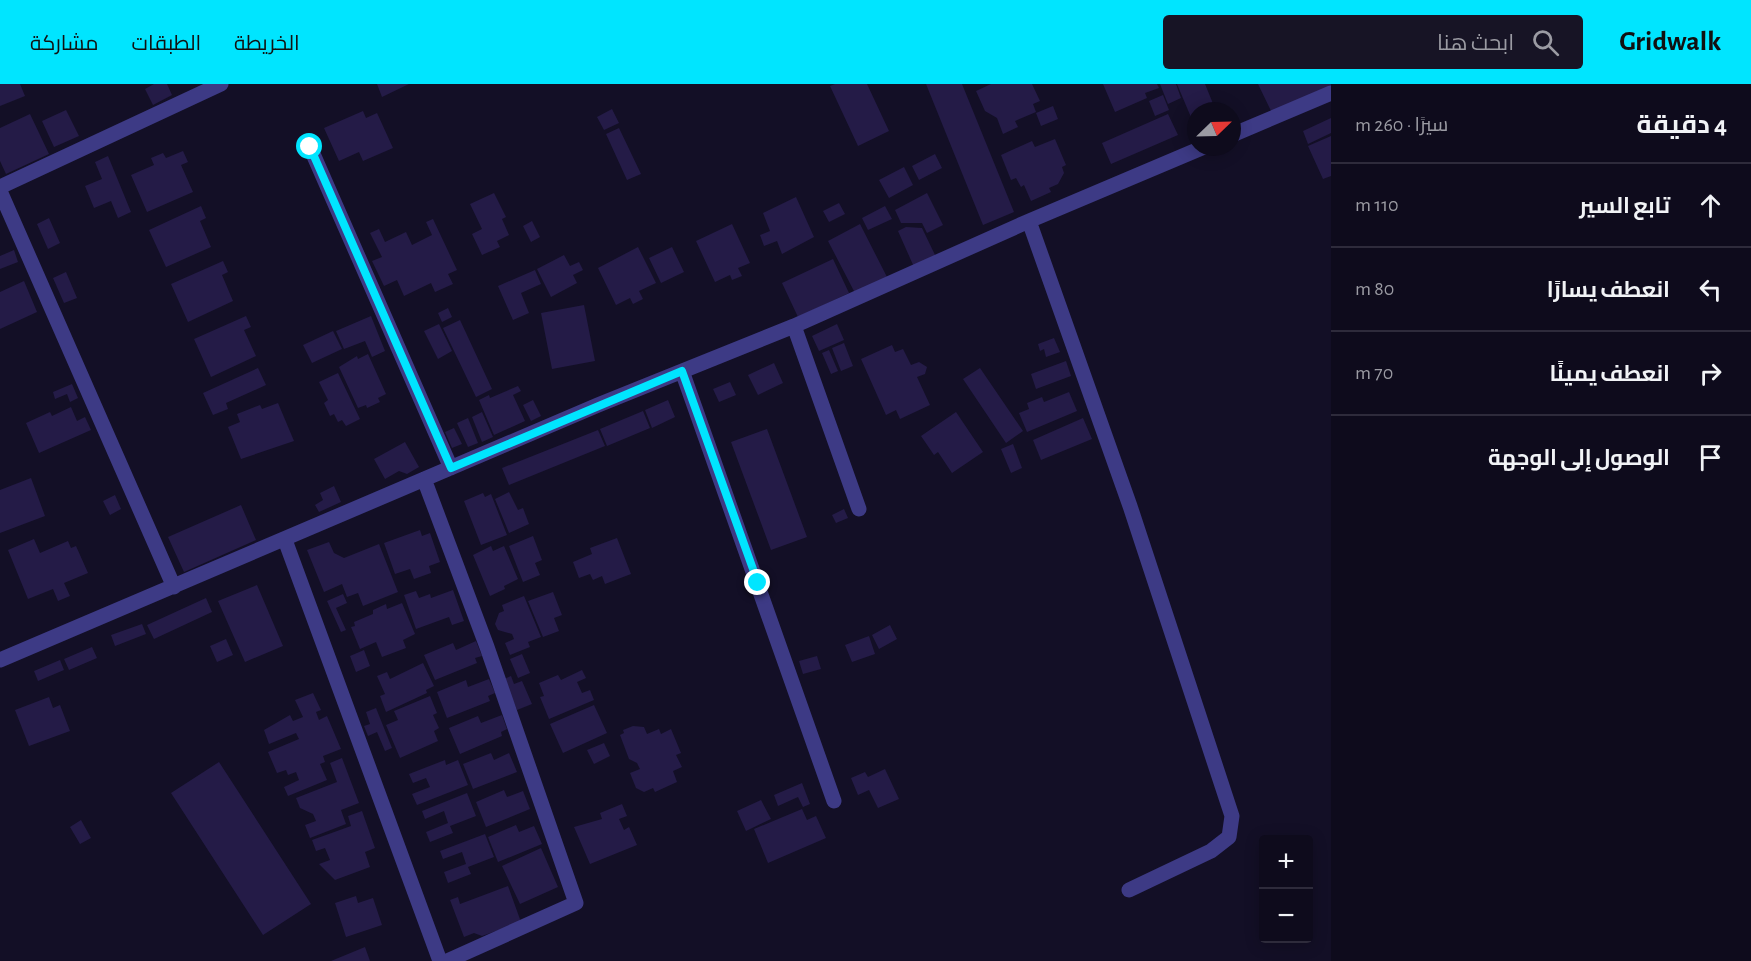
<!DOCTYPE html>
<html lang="ar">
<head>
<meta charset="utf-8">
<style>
	body { margin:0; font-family:"Alegreya Sans",Cairo,sans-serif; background:#171425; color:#f1f3f6; direction:rtl }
	.controls { position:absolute; right:18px; bottom:18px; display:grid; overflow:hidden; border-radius:6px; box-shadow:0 3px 15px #0003 }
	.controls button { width:54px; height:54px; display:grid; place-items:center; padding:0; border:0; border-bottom:2px solid #2e2b3b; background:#0e0b1c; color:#f1f3f6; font:30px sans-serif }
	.compass { position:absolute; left:1187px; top:18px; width:54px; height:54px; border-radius:50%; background:#0e0b1c; box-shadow:0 3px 15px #0003; rotate:67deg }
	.stop { position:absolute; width:18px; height:18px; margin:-14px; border:4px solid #00e5ff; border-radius:50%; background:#fff }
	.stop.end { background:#00e5ff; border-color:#fff; box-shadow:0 2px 6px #0008 }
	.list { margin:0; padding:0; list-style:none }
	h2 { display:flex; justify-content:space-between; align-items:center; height:78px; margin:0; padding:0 24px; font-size:26px }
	h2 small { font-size:20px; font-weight:400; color:#9b9ba3 }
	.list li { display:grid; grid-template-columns:39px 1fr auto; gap:18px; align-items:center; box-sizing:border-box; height:84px; padding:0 24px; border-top:2px solid #2e2b3b }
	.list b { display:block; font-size:22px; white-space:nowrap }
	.list em { font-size:20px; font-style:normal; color:#9b9ba3 }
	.icon { flex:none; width:33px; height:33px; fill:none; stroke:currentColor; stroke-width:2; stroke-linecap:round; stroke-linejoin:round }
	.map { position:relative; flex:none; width:1331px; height:877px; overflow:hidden; direction:ltr }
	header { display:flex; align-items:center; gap:36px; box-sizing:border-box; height:84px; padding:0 30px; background:#00e5ff; color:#111 }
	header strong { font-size:28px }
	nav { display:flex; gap:33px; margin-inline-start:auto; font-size:21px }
	.search { width:420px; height:54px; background:#171425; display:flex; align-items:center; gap:15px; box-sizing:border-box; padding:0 21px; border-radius:6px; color:#9b9ba3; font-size:22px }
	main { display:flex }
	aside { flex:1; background:#0e0b1c }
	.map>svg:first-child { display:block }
	.building { fill:#241b47 }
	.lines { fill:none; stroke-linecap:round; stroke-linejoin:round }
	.minor { stroke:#3d3a85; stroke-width:15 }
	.route { stroke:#00e5ff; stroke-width:8 }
</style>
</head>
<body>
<header>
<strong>Gridwalk</strong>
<div class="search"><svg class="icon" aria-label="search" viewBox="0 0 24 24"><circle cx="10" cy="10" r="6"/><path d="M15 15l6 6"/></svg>ابحث هنا</div>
<nav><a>الخريطة</a><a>الطبقات</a><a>مشاركة</a></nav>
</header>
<main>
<aside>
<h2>4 دقيقة<small>سيرًا · 260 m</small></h2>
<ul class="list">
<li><svg class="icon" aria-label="ahead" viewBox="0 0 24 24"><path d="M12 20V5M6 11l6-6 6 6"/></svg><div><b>تابع السير</b></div><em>110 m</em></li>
<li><svg class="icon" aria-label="left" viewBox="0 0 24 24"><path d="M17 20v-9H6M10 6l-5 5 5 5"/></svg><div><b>انعطف يسارًا</b></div><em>80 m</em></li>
<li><svg class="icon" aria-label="right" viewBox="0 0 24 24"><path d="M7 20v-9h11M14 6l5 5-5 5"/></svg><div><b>انعطف يمينًا</b></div><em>70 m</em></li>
<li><svg class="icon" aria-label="arrive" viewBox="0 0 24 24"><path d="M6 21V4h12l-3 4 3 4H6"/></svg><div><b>الوصول إلى الوجهة</b></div></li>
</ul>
</aside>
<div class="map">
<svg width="1331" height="877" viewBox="0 0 1331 877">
	<rect width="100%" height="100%" fill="#130f26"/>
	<path class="building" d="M0,0H20L25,12L0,22Z
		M154,0H167L172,11L153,21L145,5Z
		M377,0H409L382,13Z
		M835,0H867L889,47L858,62L830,2Z
		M926,0H962L1014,128L983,141Z
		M991,0H1032L1040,17L1033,20L1036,28L1015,37L1018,43L1003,50L997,34L985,27L976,7Z
		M1103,0H1157L1159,4L1145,9L1147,14L1115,28Z
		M1160,0H1176L1181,14L1168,20Z
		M1177,0H1205L1216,27H1196V37L1193,38Z
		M1258,0H1331V2L1272,29Z
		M1163,11L1169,26L1155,32L1149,17Z
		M1053,22L1058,35L1041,42L1036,29Z
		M612,25L619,39L604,46L597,33Z
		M66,26L79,52L54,63L42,37Z
		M363,27L366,34L377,29L393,64L363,77L359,68L339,77L324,44Z
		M30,30L49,70L6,90L0,77V44Z
		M1168,30L1178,51L1111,80L1102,59Z
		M1331,34V49L1308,60L1303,47Z
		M619,44L641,90L627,96L606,50Z
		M1331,52V92L1323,95L1308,62Z
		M1055,55L1066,81L1062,83L1064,89L1058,100L1049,104L1051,108L1031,117L1024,101L1021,103L1016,94L1011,96L1001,71L1032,57L1035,63Z
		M183,67L188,78L181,81L193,108L147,128L131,91L154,81L151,74L163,69L166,74Z
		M935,70L942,84L919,96L912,82Z
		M108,72L131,128L118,134L111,117L94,124L85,102L102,95L95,78Z
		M904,83L913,101L889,114L879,96Z
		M494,109L506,133L502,135L509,151L497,157L500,163L482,171L472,150L482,145L470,120Z
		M927,109L943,141L927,149L922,139H901L895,126Z
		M796,113L814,153L782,170L777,157L764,162L760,151L770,147L763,129Z
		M839,119L845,130L829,138L823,127Z
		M201,122L206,134L200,137L211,163L166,183L149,146Z
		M885,122L892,135L868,146L862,134Z
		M49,134L60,159L48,165L37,140Z
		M433,135L457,186L448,190L453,200L435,208L431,199L404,212L397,196L384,202L372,177L382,173L370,149L379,145L385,158L406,148L412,161L432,151L426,138Z
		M532,137L540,153L531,158L523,142Z
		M732,140L750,179L738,184L742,192L732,196L730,191L715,198L696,157Z
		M860,140L887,193L855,209L828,157Z
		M906,143L922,144L936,173L914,183L898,147Z
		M638,163L656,199L639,207L643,215L633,220L630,214L616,221L598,184Z
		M672,163L684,188L661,199L649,174Z
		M14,166L18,178L0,185V172Z
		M564,171L570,182L579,178L583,186L573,191L577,199L551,213L537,185Z
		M833,175L849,209L798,233L782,199Z
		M223,177L228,188L222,191L233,217L188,238L171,200Z
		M535,186L541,200L521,209L529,229L513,236L498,202Z
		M66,188L77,214L64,219L53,194Z
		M24,197L37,228L0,245V208Z
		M584,221L595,277L552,285L541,229Z
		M448,224L452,233L442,238L438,229Z
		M246,232L251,243L244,246L256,272L211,293L194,255Z
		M371,232L385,267L372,273L365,257L344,265L336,247Z
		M460,236L492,305L476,313L443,244Z
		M439,240L452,267L438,275L424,247Z
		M837,240L844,256L819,267L812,252Z
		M333,247L342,265L312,279L303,261Z
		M1054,254L1060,268L1046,273L1044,265L1040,267L1038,260Z
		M844,259L853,282L841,287L832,264Z
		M892,261L895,268L903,265L911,281L919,278L927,283L925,290L917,293L930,321L900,335L896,326L886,331L861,275Z
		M829,266L838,287L831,290L822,269Z
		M368,270L386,310L378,314L380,318L367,324L366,321L358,324L339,283L357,272L358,275Z
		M1066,277L1071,292L1036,305L1031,290Z
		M774,279L783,299L758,311L748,291Z
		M258,284L266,301L226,319L228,325L213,331L203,309Z
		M980,284L1023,347L1006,359L963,295Z
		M338,289L360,335L346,342L342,336L338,338L334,330L330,332L324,319L328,316L319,298Z
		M730,298L736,311L719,318L713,305Z
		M72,300L78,314L70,318L67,310L55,315L53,308Z
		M518,302L521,307L513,311L525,337L494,351L479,316L489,311L490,314Z
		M1069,308L1077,327L1027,348L1019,329L1029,325L1027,319L1042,313L1044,318Z
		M533,316L541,332L531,337L523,321Z
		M668,316L675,333L652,344L645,326Z
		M278,319L294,357L241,375L228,343L240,338L237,330L260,321L262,325Z
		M71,323L77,337L85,333L91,346L39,369L26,339L50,328L52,332Z
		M643,327L650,344L607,362L600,345Z
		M482,328L493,353L482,358L472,333Z
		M956,328L983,368L952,389L938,368L934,371L921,352Z
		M468,334L478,359L468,363L457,339Z
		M1083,334L1092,355L1041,376L1033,356Z
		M454,344L462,360L452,364L445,348Z
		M767,345L807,453L771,466L731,358Z
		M598,346L605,362L509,401L502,384Z
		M405,358L419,383L407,390L399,387L385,395L374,375Z
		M1013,360L1022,384L1011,389L1001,365Z
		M31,394L45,432L0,449V406Z
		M334,402L341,418L319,428L315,421L323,416L320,409Z
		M509,408L518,426L523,424L529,440L509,449L495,415Z
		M483,409L485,413L491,410L507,451L481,461L464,417Z
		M115,411L121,425L110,431L103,417Z
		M241,421L256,456L184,488L168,453Z
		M844,425L848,434L836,439L832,431Z
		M420,446L422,452L430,449L440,478L429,482L431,489L414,495L410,485L395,490L384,459Z
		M533,452L542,476L535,479L540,491L523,498L509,462Z
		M617,454L631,490L605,500L602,492L593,496L590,490L579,494L573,478L592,470L590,464Z
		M34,455L40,469L68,457L71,464L76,462L88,489L64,499L70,512L58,517L53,505L28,515L8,466Z
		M329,458L334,469L344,474L379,460L398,508L363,522L358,509L347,513L342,500L324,508L307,466Z
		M491,462L493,467L504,462L518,495L504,502L505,505L490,512L473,471Z
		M257,501L283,562L245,578L218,517Z
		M453,506L464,537L452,541L449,533L416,545L404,511L416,507L419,514L430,510L431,514Z
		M553,508L562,531L554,534L559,547L543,553L528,517Z
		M343,510L347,519L336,524L346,546L341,548L327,517Z
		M524,512L541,553L528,558L530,563L510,571L505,559L514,555L512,550L498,546L495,540L499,529L504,527L502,521Z
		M206,514L212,528L154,555L147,541Z
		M402,519L415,550L403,556L406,564L382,573L376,558L360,565L351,543L355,542L354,538L373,530V526L386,520L387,525Z
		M142,540L146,550L115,562L111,551Z
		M890,541L897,555L879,565L872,551Z
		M869,552L875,570L852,578L845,561Z
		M226,555L233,571L217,578L210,562Z
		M476,557L482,572L475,574L477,579L435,596L424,571L453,559L456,566Z
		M92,563L97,574L69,586L64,575Z
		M364,566L370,582L356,588L350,572Z
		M522,570L530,589L518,594L510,575Z
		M817,572L821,585L803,590L799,577Z
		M60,576L64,586L38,597L34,587Z
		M423,579L434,602L426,606L427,609L386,628L380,612L385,610L377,592L387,588L390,595Z
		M582,586L586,594L577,598L582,609L590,606L594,616L549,635L540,613L544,612L539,599L558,591L561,596Z
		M511,592L514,600L522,597L532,620L517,626L504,595Z
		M489,595L495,609L488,612L490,617L447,634L437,608L466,596L468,603Z
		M313,609L321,626L316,628L319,636L327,632L341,665L323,672L325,678L320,680L327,696L288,712L284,703L299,696L296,688L288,691L286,686L277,689L268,668L299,655L296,649L269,660L264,646L290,631L293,637L303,633L295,616Z
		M430,612L437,629L433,631L439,644L434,647L438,657L400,674L386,641L398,636L394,627Z
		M49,613L53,624L60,621L70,647L29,662L15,626Z
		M594,621L607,649L563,669L550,640Z
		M376,624L392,664L385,667L377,648L368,652L364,642L370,640L366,628Z
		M502,631L507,645L501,648L502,652L460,670L449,644L478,632L481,639Z
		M633,642L644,643L647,650L659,645L661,650L671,645L681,669L676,671L682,683L673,687L677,698L655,708L653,704L644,708L636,704L630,689L640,685L637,679L629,675L620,651L624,649L623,646Z
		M604,659L610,672L594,680L587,666Z
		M491,669L494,676L509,669L517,688L473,705L463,680Z
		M342,674L359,719L341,726L346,740L310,754L305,741L316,737L313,730L300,724L296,714L337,698L330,679Z
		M445,676L446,681L458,676L468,701L417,721L412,710L430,703L426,694L413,699L409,690Z
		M219,678L311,820L263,851L171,709Z
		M885,685L899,715L878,724L869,706L858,711L851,694L865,688L868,693Z
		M802,699L810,720L803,723L798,713L778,722L774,711Z
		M504,706L507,713L523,707L530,725L486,743L476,718Z
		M467,709L476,732L450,742L453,749L430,758L426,748L448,739L444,727L425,735L422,727Z
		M761,716L771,735L746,747L737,727Z
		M622,720L627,732L619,735L624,746L629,743L637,761L590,780L574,743L602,735L600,729Z
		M802,725L807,736L816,732L826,754L768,779L754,745Z
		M362,727L375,764L365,768L370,783L335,796L319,780L330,776L325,764L316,767L312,756L351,742L348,732Z
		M81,736L91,754L80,760L70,743Z
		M516,741L519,748L534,742L542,760L498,778L488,753Z
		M485,750L494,773L468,783L471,790L448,799L444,788L466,780L462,768L443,775L440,767Z
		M541,764L558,803L520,820L502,782Z
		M508,802L521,838L482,852L474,849L464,853L450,816L458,813L460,820Z
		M356,812L358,819L373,814L382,841L346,853L335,819Z
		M365,863L370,877H331Z"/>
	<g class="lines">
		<path class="minor" d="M1232,51L1331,9
			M310,63L451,384
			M0,103L221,0
			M0,107L174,503
			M1029,137L1130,422L1232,732L1229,753L1211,767L1129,806
			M794,242L859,425
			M682,287L834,717
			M424,395L487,563L576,819L447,877
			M285,456L440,877
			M0,576L598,321L794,242L1029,137L1204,63"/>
	</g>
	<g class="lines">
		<path class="route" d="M310,63L451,384L682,287L758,499"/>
	</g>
</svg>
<div class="controls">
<button>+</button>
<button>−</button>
</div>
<svg class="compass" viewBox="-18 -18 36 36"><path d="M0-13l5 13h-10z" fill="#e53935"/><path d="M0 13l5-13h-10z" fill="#9b9ba3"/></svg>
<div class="stop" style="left:310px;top:63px"></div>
<div class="stop end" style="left:758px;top:499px"></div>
</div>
</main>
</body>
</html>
